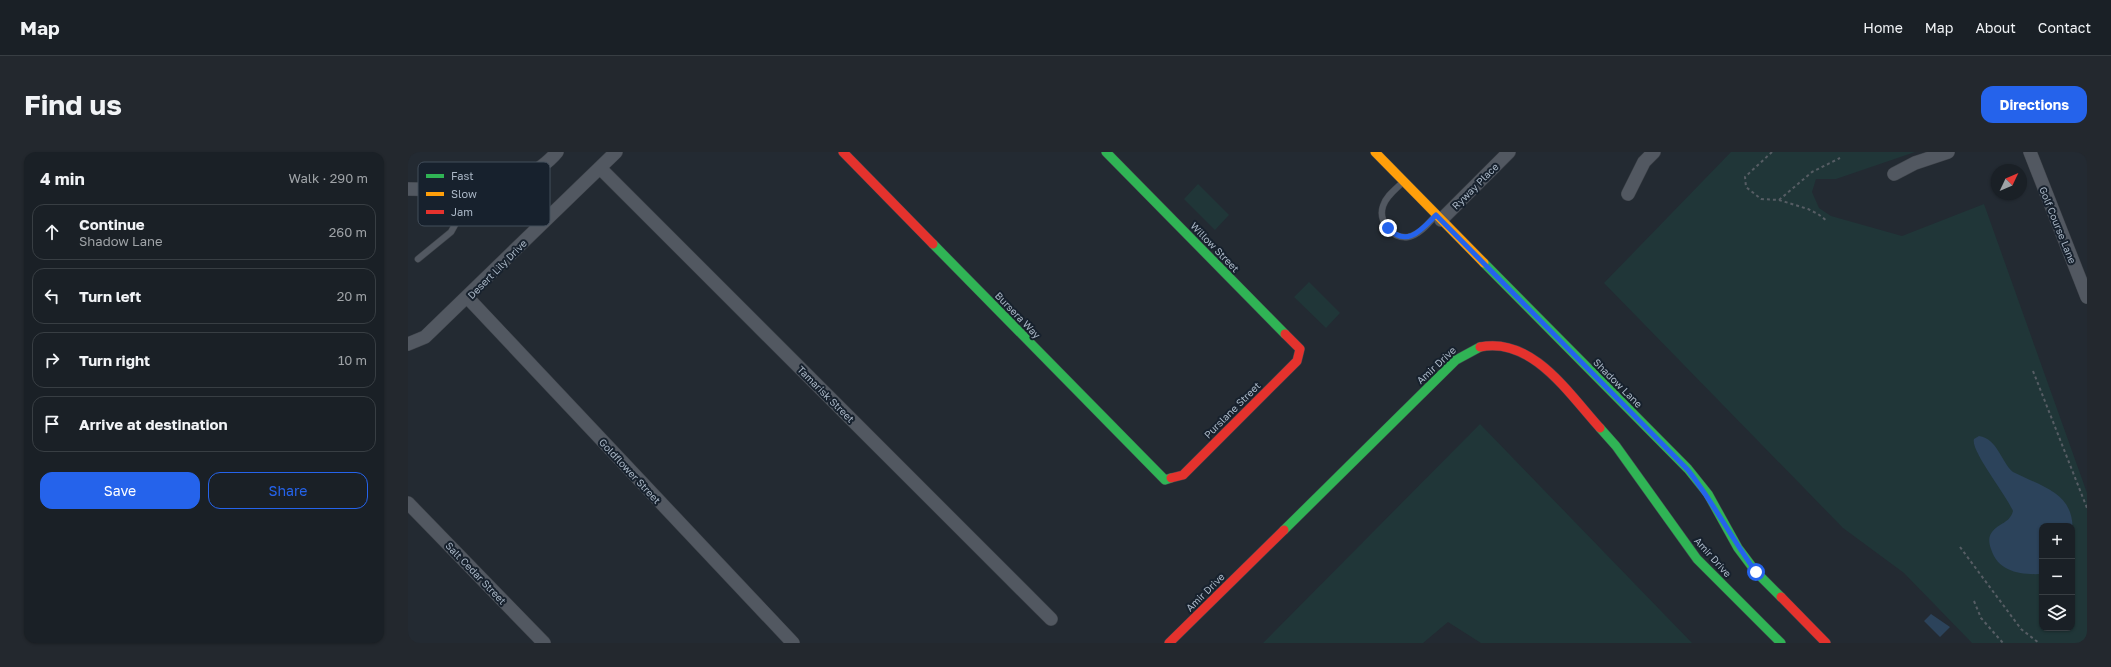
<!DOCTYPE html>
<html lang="en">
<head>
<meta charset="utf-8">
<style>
	body { margin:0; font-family:"Golos Text",sans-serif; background:#23282e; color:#f1f3f6 }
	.controls { position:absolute; right:12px; bottom:12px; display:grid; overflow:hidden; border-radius:8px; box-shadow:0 1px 3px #0004 }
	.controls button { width:36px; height:36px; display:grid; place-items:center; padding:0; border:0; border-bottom:1px solid #383e43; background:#1a2026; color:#f1f3f6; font:20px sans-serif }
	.compass { position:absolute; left:1583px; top:12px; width:36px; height:36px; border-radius:50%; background:#1a2026; box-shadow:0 1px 3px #0004; rotate:46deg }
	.stop { position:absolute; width:12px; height:12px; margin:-9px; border:3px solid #2563eb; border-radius:50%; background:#fff }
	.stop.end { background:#2563eb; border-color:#fff; box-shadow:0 1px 4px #0008 }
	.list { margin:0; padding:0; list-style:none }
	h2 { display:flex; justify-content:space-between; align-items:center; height:52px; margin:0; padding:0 16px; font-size:17px }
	h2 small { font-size:13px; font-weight:400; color:#9fa3a7 }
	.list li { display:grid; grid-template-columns:26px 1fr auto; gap:12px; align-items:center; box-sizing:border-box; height:56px; margin:0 8px 8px; padding:0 8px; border:1px solid #383e43; border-radius:12px }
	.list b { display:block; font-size:15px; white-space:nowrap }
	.list p { margin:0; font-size:13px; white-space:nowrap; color:#9fa3a7 }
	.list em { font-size:13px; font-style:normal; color:#9fa3a7 }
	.actions { display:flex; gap:8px; padding:12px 16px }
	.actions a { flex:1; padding:9px 0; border:1px solid #2563eb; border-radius:12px; text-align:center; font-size:14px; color:#2563eb }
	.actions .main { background:#2563eb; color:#fff }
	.icon { flex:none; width:22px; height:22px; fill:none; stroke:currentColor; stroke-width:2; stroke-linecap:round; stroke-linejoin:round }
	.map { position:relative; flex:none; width:1679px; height:491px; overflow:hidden; border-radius:12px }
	header { display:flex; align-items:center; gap:24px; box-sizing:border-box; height:56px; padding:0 20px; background:#1a2026; border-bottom:1px solid #383e43 }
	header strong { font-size:19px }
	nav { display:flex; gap:22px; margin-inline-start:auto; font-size:14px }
	.intro { display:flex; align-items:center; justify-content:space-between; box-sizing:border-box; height:96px; padding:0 24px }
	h1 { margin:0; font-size:28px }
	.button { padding:10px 18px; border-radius:12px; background:#2563eb; color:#fff; font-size:14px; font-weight:700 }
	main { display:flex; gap:24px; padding:0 24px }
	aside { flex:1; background:#1a2026; border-radius:12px; box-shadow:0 1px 3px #0004 }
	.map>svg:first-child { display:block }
	.green { fill:#203638; fill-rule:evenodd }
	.water { fill:#2c435b }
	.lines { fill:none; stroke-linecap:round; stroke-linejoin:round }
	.lane-casing { stroke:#41464d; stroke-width:7 }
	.street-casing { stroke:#41464d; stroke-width:14 }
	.fast-casing { stroke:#41464d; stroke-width:10 }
	.slow-casing { stroke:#41464d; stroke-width:10 }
	.jam-casing { stroke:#41464d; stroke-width:10 }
	.path { stroke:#565d64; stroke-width:2; stroke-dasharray:3 3; stroke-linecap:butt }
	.lane { stroke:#525861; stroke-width:6 }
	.street { stroke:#525861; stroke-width:13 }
	.fast { stroke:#30b455; stroke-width:9 }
	.slow { stroke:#ff9f0a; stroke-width:9 }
	.jam { stroke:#e5322d; stroke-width:9 }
	.route { stroke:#2563eb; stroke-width:5 }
	.labels { text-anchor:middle; stroke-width:4; stroke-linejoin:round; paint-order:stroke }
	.street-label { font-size:10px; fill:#aab7c6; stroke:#17212d }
	.key { fill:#17212d; stroke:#434e5b; stroke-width:1 }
	.key-label { font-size:11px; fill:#aab7c6 }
</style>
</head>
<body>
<header>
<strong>Map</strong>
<nav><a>Home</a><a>Map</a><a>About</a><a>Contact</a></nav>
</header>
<div class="intro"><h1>Find us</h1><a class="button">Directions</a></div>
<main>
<aside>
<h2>4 min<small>Walk · 290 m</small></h2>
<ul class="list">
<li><svg class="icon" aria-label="ahead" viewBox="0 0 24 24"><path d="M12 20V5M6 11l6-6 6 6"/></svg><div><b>Continue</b><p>Shadow Lane</p></div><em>260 m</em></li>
<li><svg class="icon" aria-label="left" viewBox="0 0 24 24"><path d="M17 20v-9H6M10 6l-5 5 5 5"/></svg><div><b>Turn left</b></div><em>20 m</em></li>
<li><svg class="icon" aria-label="right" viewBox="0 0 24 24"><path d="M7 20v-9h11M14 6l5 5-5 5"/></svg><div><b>Turn right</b></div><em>10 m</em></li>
<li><svg class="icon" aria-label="arrive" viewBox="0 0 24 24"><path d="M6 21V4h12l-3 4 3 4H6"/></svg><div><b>Arrive at destination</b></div></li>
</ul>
<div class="actions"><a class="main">Save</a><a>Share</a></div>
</aside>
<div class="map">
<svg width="1679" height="491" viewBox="0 0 1679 491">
	<rect width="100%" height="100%" fill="#232a32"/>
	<path class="green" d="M1323,0H1507L1428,27H1408L1404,40L1411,56L1423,64L1494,84L1576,52L1679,341V491H1564L1496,421L1435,376L1196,131ZM1634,374H1664V476H1634Z
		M790,32L821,63L807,78L776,47Z
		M901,130L932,161L918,176L886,145Z
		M1072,272L1284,491H1073L1040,470L1015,491H855Z"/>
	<path class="water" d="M1571,284C1590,287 1593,310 1605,320C1637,336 1669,342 1664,384V374H1634V422C1613,423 1590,420 1583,397C1581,391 1580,385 1584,380C1591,371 1602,371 1605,359C1599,344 1562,298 1566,287Z
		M1523,462L1542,475L1532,485L1516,469Z"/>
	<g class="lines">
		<g class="lane-casing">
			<path id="lane" d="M995,30C988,37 978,44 975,54C970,69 984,87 1000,85C1011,83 1020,72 1027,64
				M10,107L43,80L53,62L55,37"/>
		</g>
		<g class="street-casing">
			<path id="street" d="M1622,0L1679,145
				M192,16L643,467
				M1486,22L1507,11L1540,0
				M0,37C32,37 77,41 107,30C120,26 141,10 149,0
				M1220,42L1236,10L1246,0
				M1033,68L1101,0
				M60,146L385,491
				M0,192L17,185L208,0
				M0,351L136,491"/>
		</g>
		<g class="fast-casing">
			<path id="fast" d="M698,0L877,182
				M525,92L757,328L763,326
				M1076,111L1280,317L1300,342L1330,396L1348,420L1373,445
				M1192,276L1208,294L1289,407L1373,491
				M876,378L1048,208L1072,195"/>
		</g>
		<g class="slow-casing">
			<path id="slow" d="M967,0L1076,111"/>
		</g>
		<g class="jam-casing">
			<path id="jam" d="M435,0L525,92
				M1072,195C1124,184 1161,242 1192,276
				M763,326L775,323L889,209L892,197L877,182
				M1373,445L1418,491
				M761,491L876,378"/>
		</g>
		<path class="path" d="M1364,0L1337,25L1338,35L1353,47L1371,48L1400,57L1410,62L1419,69
			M1371,48L1404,20L1432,6
			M1625,219L1679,356
			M1552,395L1613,477L1631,491
			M1566,449L1573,466L1595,491"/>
		<use href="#lane" class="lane"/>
		<use href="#street" class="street"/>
		<use href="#fast" class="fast"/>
		<use href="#slow" class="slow"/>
		<use href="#jam" class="jam"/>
	</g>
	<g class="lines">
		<path class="route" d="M980,76C999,96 1013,78 1028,63L1280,318C1305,350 1324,387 1348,420"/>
	</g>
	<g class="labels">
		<g class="street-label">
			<text transform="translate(1067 34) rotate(-45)" y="4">Ryway Place</text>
			<text transform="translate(1650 73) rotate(68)" y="4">Golf Course Lane</text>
			<text transform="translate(807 95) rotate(46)" y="4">Willow Street</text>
			<text transform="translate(89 117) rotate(-45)" y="4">Desert Lily Drive</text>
			<text transform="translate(610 163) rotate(46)" y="4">Bursera Way</text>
			<text transform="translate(1028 213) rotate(-43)" y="4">Amir Drive</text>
			<text transform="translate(1210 231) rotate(45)" y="4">Shadow Lane</text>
			<text transform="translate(418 242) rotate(45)" y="4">Tamarisk Street</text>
			<text transform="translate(824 258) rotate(-45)" y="4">Purslane Street</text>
			<text transform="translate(222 319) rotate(47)" y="4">Goldflower Street</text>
			<text transform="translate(1305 405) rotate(48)" y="4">Amir Drive</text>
			<text transform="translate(68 421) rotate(46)" y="4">Salt Cedar Street</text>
			<text transform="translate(797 440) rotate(-45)" y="4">Amir Drive</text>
		</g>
	</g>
	<rect x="10" y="10" width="132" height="64" rx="6" class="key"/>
	<rect x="18" y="22" width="18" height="4" fill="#30b455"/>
	<rect x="18" y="40" width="18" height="4" fill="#ff9f0a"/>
	<rect x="18" y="58" width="18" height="4" fill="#e5322d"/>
	<g class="key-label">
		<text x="43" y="28">Fast</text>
		<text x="43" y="46">Slow</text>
		<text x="43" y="64">Jam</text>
	</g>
</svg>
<div class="controls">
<button>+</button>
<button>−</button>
<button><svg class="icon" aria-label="layers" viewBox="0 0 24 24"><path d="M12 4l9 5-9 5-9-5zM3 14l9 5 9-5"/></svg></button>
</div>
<svg class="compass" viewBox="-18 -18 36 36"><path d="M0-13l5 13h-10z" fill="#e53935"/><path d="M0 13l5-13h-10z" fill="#9fa3a7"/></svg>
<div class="stop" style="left:1348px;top:420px"></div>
<div class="stop end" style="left:980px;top:76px"></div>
</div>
</main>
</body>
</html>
